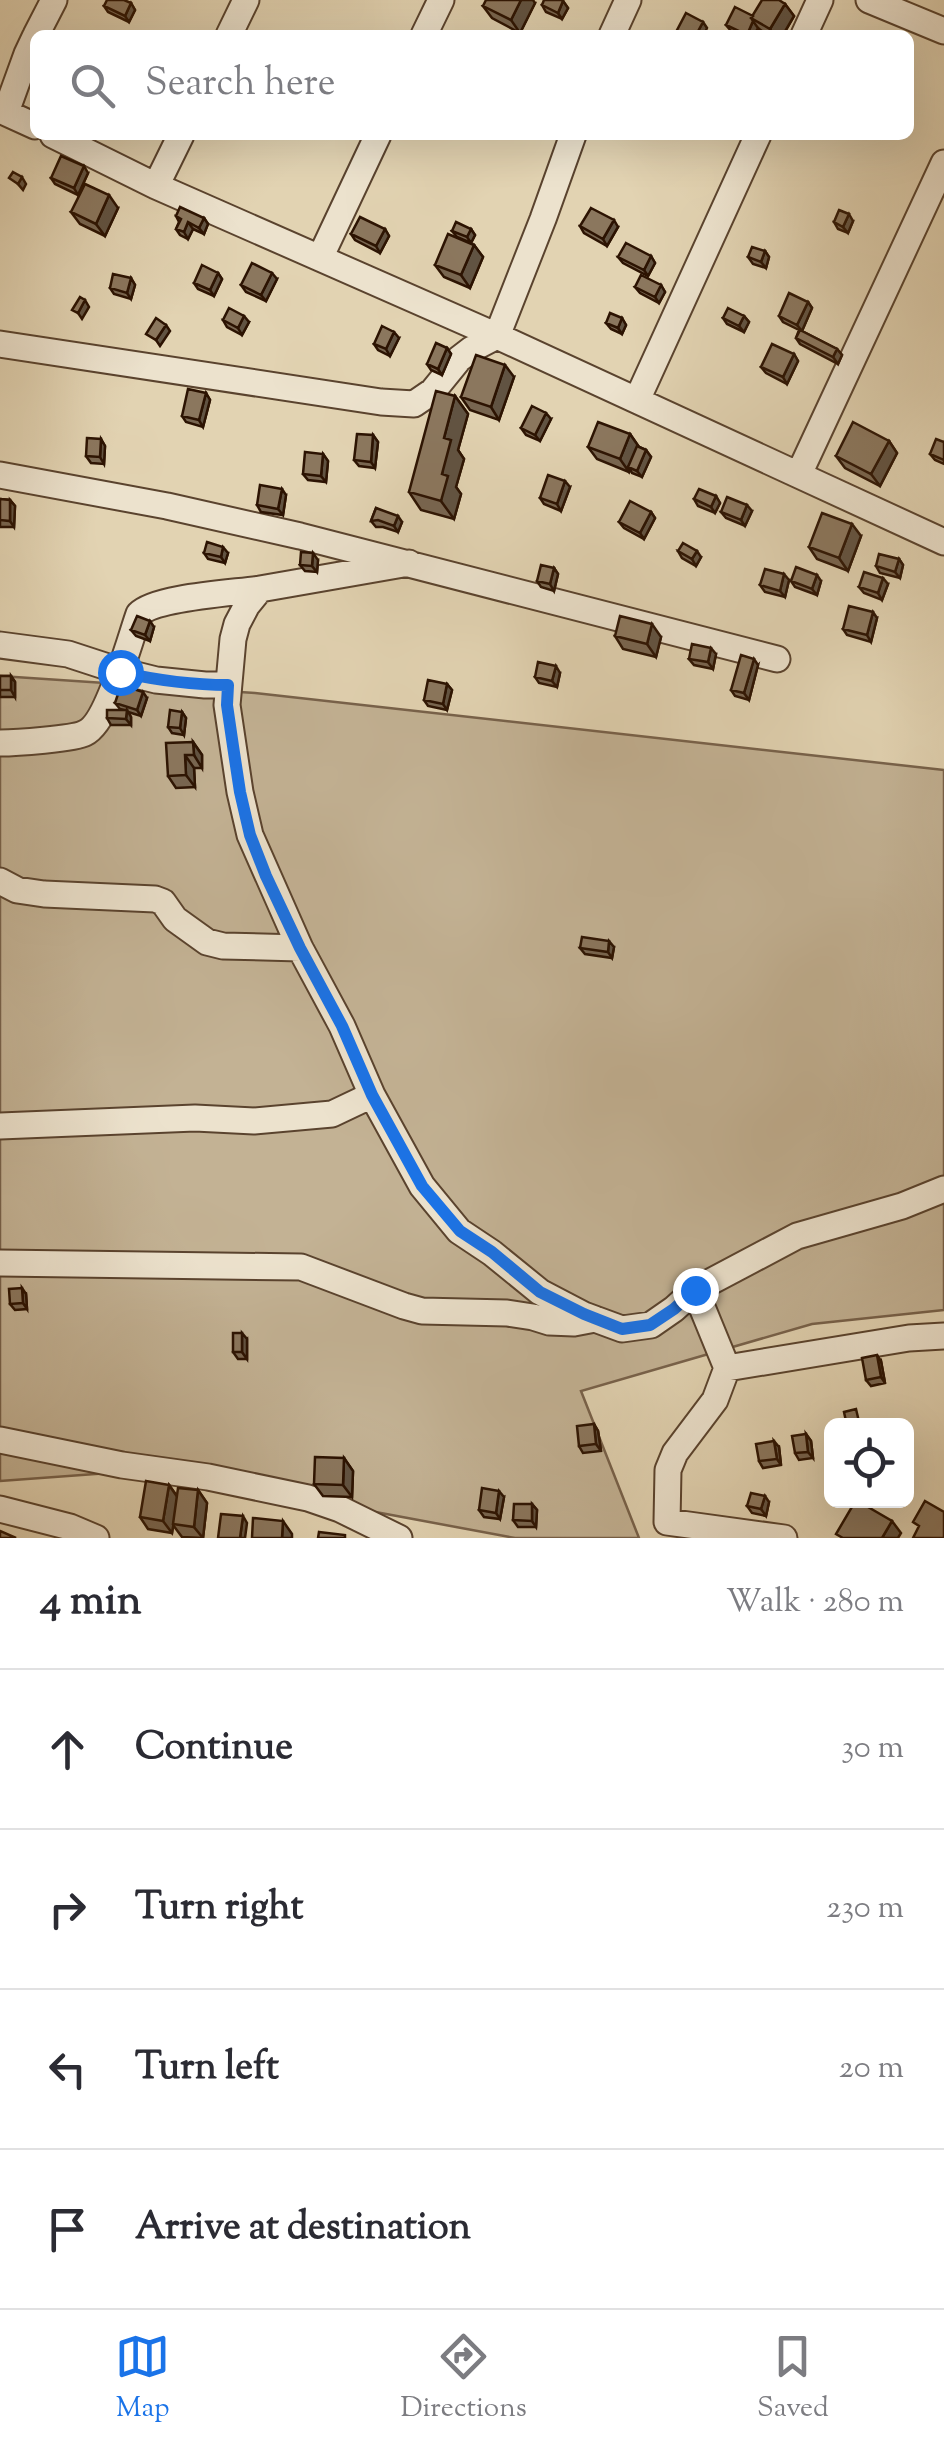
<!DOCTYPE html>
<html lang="en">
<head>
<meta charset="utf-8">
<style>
	body { margin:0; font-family:"Sorts Mill Goudy",serif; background:#f7f7f7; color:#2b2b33 }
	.controls { position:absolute; right:30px; bottom:30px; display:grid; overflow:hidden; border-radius:15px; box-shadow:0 10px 40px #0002 }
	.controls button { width:90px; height:90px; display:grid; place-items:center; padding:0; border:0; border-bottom:2px solid #e1e1e2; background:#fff; color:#2b2b33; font:50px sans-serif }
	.stop { position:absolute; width:30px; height:30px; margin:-22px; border:8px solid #1a73e8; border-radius:50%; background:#fff }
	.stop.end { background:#1a73e8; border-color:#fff; box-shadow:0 2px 10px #0008 }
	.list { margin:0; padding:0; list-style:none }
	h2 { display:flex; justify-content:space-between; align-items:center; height:130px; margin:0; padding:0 40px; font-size:42px }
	h2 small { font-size:32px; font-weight:400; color:#7c7c81 }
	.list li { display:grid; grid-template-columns:65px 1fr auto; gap:30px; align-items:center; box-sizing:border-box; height:160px; padding:0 40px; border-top:2px solid #e1e1e2 }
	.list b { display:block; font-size:38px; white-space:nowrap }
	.list em { font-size:32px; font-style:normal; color:#7c7c81 }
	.icon { flex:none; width:55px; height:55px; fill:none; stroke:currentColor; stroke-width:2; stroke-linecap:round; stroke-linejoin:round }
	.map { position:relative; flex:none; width:944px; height:1538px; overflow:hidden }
	.search { position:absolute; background:#fff; box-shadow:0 10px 40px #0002; left:30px; right:30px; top:30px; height:110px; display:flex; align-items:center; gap:25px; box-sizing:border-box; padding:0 35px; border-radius:15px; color:#7c7c81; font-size:38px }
	.sheet { height:770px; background:#fff }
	nav { display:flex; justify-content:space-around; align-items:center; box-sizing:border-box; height:140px; border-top:2px solid #e1e1e2; background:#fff; font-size:28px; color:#7c7c81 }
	nav a { display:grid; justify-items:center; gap:5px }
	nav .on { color:#1a73e8 }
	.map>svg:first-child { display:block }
	.green { fill:#c3b294; stroke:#78624b; stroke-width:2.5 }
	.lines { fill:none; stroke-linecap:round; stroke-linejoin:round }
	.street-casing { stroke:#5a432e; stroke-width:29 }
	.street { stroke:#ece2cd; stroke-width:25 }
	.wall { fill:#786651; stroke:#2c1302; stroke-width:2.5 }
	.shaded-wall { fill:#615342; stroke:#2c1302; stroke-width:2.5 }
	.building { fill:#8b775e; stroke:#2c1302; stroke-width:2.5 }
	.route { stroke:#1a73e8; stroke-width:12 }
</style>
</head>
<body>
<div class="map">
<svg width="944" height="1538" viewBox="0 0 944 1538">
	<rect width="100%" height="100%" fill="#e2d3b2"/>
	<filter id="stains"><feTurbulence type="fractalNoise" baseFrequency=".002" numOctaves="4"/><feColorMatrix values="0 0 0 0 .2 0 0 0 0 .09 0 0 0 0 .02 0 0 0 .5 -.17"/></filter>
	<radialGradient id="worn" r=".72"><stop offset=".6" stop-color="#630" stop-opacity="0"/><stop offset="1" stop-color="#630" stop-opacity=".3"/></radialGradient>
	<path class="green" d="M0,676L255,693L944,770V1310L812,1324L581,1391L639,1538H515L150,1470L0,1481Z"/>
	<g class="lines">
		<g class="street-casing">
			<path id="street" d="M869,0L944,31
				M36,35L54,0
				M229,35L246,0
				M424,35L441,0
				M612,35L628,0
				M804,35L820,0
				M0,110L35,126
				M6,112L27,54L35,37
				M53,135L156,186L497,336L944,542
				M156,186L181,135
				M320,258L378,135
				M0,344L381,402L414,404L433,391L459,359L472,349L497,336L543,219L573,135
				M637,400L758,135
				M799,474L944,163
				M0,475L167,506L300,536L777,659
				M409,563L260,589L247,605L237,624L233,639L227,705L240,792L250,835L300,948L342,1026L372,1095L422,1186L459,1231L492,1253L540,1292L584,1315L622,1329L651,1325L674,1309L695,1290
				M0,645L68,654L120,671L156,680L205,685H228
				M0,743C15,743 74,739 85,733C108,723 130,639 139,614C155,597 233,593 260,589
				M0,881L17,890L44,894L155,899L163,902L175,919L207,942L223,946L300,948
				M0,1126L195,1118L254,1121L332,1114L372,1095
				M0,1263L301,1267L404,1306L422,1311L507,1313L533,1317L549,1322L574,1323L595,1319
				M727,1368L909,1338L944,1336
				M0,1440L122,1465L208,1477L308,1498L340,1509L399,1538
				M0,1509L70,1527L96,1538
				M784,1538L667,1522L668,1470L675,1453L715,1400L727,1368L695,1290L797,1236L902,1206L944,1189"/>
		</g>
		<use href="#street" class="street"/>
	</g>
	<path class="wall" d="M563,1L568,8L562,19L546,12L542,5Z
		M131,3L135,10L129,22L108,12L104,6Z
		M535,3L520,33L492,18L483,6Z
		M785,4L794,16L783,35H767L758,28L754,35H739L731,31L726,25Z
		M88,173L78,195L55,184L51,178Z
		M118,208L105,236L80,224L71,212Z
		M176,216L204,218L208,224L204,234L193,229L188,239L180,235L176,229L179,222Z
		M853,221L848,233L838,229L834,222Z
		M580,226L618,227L607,246L584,233Z
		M385,229L389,236L380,253L355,240L351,234Z
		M471,229L475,235L471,243L457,237L452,231Z
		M474,245L483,257L470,288L444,277L435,265Z
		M765,251L769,257L766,268L753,264L748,257Z
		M651,256L655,263L648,276L623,263L618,257Z
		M218,273L222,279L214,296L198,289L194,283Z
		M131,278L135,285L131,299L114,294L110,288Z
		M277,279L266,301L246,292L241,285Z
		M661,285L665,292L659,303L640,293L635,287Z
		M808,302L812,308L802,331L837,349L842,355L838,364L800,344L796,338L799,330L783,322L779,316Z
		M744,316L749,322L744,332L727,324L723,318Z
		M622,318L626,325L622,334L611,329L606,323Z
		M223,320L249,322L242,335L227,327Z
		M399,338L390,356L378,350L374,344Z
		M447,348L451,354L442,375L431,370L427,364Z
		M794,354L798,361L787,384L766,373L761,367Z
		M514,377L499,420L470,410L461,397Z
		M206,393L210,400L203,427L186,422L182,416Z
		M455,396L468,414L458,450L464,459L456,487L461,494L454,519L421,510L409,492Z
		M551,419L540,441L526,435L521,428Z
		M630,434L639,447L646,450L651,457L642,477L632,473L630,469L629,472L597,459L588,447Z
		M373,435L378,442L375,468L359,466L354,460Z
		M101,439L105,446L104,464L91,463L86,456Z
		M889,441L897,453L880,486L845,468L836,456Z
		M944,442V464L935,460L930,454Z
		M323,454L328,461L326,482L308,480L303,474Z
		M570,487L561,511L544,504L540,498Z
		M286,495L283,515L261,512L257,505Z
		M716,496L720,503L715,513L698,506L694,499Z
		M0,499L10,500L15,506L14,527H0Z
		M376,508L402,522L398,532L383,527H376L371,521Z
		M752,511L745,526L726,518L721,512Z
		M651,512L655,518L644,539L624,528L619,522Z
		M861,536L848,571L817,559L809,547Z
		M678,551L701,557L696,566L682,558Z
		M204,553H228L225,563L208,559Z
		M899,559L903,565L900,578L880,573L876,566Z
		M318,560L317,572L305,571L300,565Z
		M554,568L558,574L554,591L541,587L537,581Z
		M789,580L785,597L765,592L760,585Z
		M791,581H821L817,595L795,587Z
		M888,584L882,600L864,593L859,587Z
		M877,618L871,642L847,635L843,629Z
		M154,627L150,641L136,636L131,630Z
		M615,636L661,637L656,657L623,649Z
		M716,654L713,669L694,665L689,659Z
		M758,665L749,700L735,696L731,690Z
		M560,673L557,687L539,683L535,677Z
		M0,676H11L15,682V697H0Z
		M447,684L452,690L447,710L428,706L424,700Z
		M147,698L141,716L128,712L131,717V725H111L107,718L124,710L120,709L115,703Z
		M182,712L186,718L184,735L172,733L168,727Z
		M193,742L202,755V768H194L195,787L176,788L168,776Z
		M614,947L612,958L585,954L580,948Z
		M26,1294L27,1309L15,1310L10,1304Z
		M247,1339V1359H238L233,1352Z
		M881,1361L885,1383L871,1386L866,1380Z
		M594,1424L598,1431L601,1451L583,1453L579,1446Z
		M806,1434L811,1441L813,1458L799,1460L795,1453Z
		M779,1447L781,1465L763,1468L759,1461Z
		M344,1458L353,1471L352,1497L323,1496L314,1484Z
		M169,1485L177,1496L198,1490L207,1503L203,1538L182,1537L173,1525L172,1533L148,1529L140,1517Z
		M504,1497L500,1519L484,1517L479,1510Z
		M769,1502L766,1516L752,1513L747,1506Z
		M532,1504L537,1510L536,1527H518L513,1520Z"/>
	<path class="shaded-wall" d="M521,0H533L535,3L520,33L511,20Z
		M563,1L568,8L562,19L558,13Z
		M131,3L135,10L129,22L125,16Z
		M785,4L794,16L783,35H774L770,29Z
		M753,21L758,28L754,35H747Z
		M703,22L707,28L704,35H696Z
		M84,166L88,173L78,195L74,188Z
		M22,177L26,184L23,190L18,184Z
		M109,195L118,208L105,236L96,224Z
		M849,214L853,221L848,233L843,227Z
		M204,218L208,224L204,234L199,228Z
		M614,220L618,227L607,246L603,239Z
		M188,222L193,229L188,239L184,232Z
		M385,229L389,236L380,253L376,246Z
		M471,229L475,235L471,243L467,237Z
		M474,245L483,257L470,288L461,275Z
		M765,251L769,257L766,268L761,262Z
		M651,256L655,263L648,276L644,270Z
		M218,273L222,279L214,296L210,290Z
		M272,273L277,279L266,301L261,295Z
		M131,278L135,285L131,299L127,293Z
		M661,285L665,292L659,303L655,297Z
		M85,300L89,307L82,319L78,313Z
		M808,302L812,308L802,331L797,325Z
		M244,316L249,322L242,335L238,328Z
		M744,316L749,322L744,332L739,326Z
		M622,318L626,325L622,334L618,328Z
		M166,325L170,331L160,346L156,340Z
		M394,332L399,338L390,356L386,349Z
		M447,348L451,354L442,375L438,369Z
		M837,349L842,355L838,364L833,357Z
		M794,354L798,361L787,384L783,377Z
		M505,365L514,377L499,420L491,407Z
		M206,393L210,400L203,427L199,420Z
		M455,396L468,414L458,450L464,459L456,487L461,494L454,519L441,501L444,438Z
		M546,413L551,419L540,441L535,435Z
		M630,434L639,447L628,467L630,469L629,472L620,459Z
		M373,435L378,442L375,468L371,462Z
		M101,439L105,446L104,464L100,457Z
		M889,441L897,453L880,486L871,474Z
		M646,450L651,457L642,477L637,471Z
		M323,454L328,461L326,482L321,476Z
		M565,481L570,487L561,511L557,504Z
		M282,489L286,495L283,515L278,509Z
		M716,496L720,503L715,513L711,507Z
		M10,500L15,506L14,527L10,521Z
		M747,505L752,511L745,526L741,520Z
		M651,512L655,518L644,539L640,533Z
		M398,516L402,522L398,532L394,526Z
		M852,524L861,536L848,571L839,558Z
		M223,547L228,553L225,563L221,557Z
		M697,551L701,557L696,566L692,559Z
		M313,553L318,560L317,572L312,566Z
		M899,559L903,565L900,578L895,572Z
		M554,568L558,574L554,591L550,584Z
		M784,574L789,580L785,597L780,591Z
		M817,575L821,581L817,595L812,589Z
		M883,578L888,584L882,600L878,593Z
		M873,612L877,618L871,642L867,635Z
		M150,621L154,627L150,641L145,635Z
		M652,624L661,637L656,657L647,644Z
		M711,648L716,654L713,669L708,662Z
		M754,659L758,665L749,700L744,693Z
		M556,666L560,673L557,687L552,681Z
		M11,676L15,682V697L11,690Z
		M447,684L452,690L447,710L443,704Z
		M143,692L147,698L141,716L137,710Z
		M127,710L131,717V725L126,719Z
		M182,712L186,718L184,735L180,728Z
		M193,742L202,755V768L194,755Z
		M185,755L194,768L195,787L186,775Z
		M609,941L614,947L612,958L608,952Z
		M22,1288L26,1294L27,1309L23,1303Z
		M242,1333L247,1339V1359L242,1352Z
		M877,1355L881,1361L885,1383L881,1377Z
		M594,1424L598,1431L601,1451L596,1444Z
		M806,1434L811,1441L813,1458L808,1452Z
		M774,1441L779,1447L781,1465L777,1459Z
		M344,1458L353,1471L352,1497L343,1485Z
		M169,1485L178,1498L172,1533L163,1521Z
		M198,1490L207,1503L203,1538L194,1527Z
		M499,1491L504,1497L500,1519L496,1513Z
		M765,1496L769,1502L766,1516L761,1509Z
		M532,1504L537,1510L536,1527L532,1521Z
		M243,1516L247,1523L245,1538H240Z
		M283,1521L292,1534V1538H282Z
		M892,1521L901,1533L898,1538H882Z"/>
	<path class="building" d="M107,0H124L131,3L125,16L104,6Z
		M486,0H521L511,20L483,6Z
		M544,0H561L563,1L558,13L542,5Z
		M762,0H779L785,4L770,29L751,18Z
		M735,7L753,16L751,18L753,21L747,35L726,25Z
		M686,13L703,22L696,35H681L676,32Z
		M61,156L84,166L74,188L51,178Z
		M13,172L22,177L18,184L9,178Z
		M85,184L109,195L96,224L71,212Z
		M180,207L204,218L199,228L188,222L184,232L176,229L181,219L176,216Z
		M591,208L614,220L603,239L580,226Z
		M839,210L849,214L843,227L834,222Z
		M360,217L385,229L376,246L351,234Z
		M456,222L471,229L467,237L452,231Z
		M448,234L474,245L461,275L435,265Z
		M626,243L651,256L644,270L618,257Z
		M752,247L765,251L761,262L748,257Z
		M252,263L272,273L261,295L241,285Z
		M202,265L218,273L210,290L194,283Z
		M113,274L131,278L127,293L110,288Z
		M641,275L661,285L655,297L635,287Z
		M789,293L808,302L797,325L779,316Z
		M80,297L85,300L78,313L72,310Z
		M229,308L244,316L238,328L223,320Z
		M728,308L744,316L739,326L723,318Z
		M610,313L622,318L618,328L606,323Z
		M156,318L166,325L156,340L146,334Z
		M382,326L394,332L386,349L374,344Z
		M800,330L837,349L833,357L796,338Z
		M436,343L447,348L438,369L427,364Z
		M772,344L794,354L783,377L761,367Z
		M476,355L505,365L491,407L461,397Z
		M188,389L206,393L199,420L182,416Z
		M436,391L455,396L444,438L451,440L442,474L448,476L441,501L409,492Z
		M532,406L546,413L535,435L521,428Z
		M598,422L630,434L620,459L588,447Z
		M853,422L889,441L871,474L836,456Z
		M357,434L373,435L371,462L354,460Z
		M87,438L101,439L100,457L86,456Z
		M936,439L944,442V460L930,454Z
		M637,446L646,450L637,471L628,467Z
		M305,452L323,454L321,476L303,474Z
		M548,475L565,481L557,504L540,498Z
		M260,485L282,489L278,509L257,505Z
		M699,489L716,496L711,507L694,499Z
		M727,497L747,505L741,520L721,512Z
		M0,499L10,500V521L0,520Z
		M630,501L651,512L640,533L619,522Z
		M376,508L398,516L394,526L378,520L371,521Z
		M822,513L852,524L839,558L809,547Z
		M207,542L223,547L221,557L204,553Z
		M683,543L697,551L692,559L678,551Z
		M301,552L313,553L312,566L300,565Z
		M879,554L899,559L895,572L876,566Z
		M541,565L554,568L550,584L537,581Z
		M796,567L817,575L812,589L791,581Z
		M765,569L784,574L780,591L760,585Z
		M864,572L883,578L878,593L859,587Z
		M849,606L873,612L867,635L843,629Z
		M137,616L150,621L145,635L131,630Z
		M620,616L652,624L647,644L615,636Z
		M692,644L711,648L708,662L689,659Z
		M741,655L754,659L744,693L731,690Z
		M538,662L556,666L552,681L535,677Z
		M0,676H11V690H0Z
		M428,680L447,684L443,704L424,700Z
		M121,685L143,692L137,710L115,703Z
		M107,710H127L126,719L107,718Z
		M170,710L182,712L180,728L168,727Z
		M193,742L194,755H185L186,775L168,776L166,743Z
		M582,937L609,941L608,952L580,948Z
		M22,1288L23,1303L10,1304L9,1289Z
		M233,1333H242V1352H233Z
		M877,1355L881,1377L866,1380L862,1358Z
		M856,1409L860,1426H847L844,1412Z
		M594,1424L596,1444L579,1446L577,1426Z
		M806,1434L808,1452L795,1453L792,1436Z
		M774,1441L777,1459L759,1461L756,1444Z
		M315,1457L344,1458L343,1485L314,1484Z
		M146,1481L169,1485L163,1521L140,1517Z
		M178,1488L198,1490L194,1527L173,1524Z
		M482,1488L499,1491L496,1513L479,1510Z
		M751,1493L765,1496L761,1509L747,1506Z
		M856,1500L892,1521L882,1538H843L836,1534Z
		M925,1501L944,1512V1538H913L919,1526L913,1522Z
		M514,1504H532V1521L513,1520Z
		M221,1514L243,1516L240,1538H218Z
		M253,1518L283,1521L282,1538H252Z
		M0,1531L16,1538H0Z
		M319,1532L345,1535V1538H318Z"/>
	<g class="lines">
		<path class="route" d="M120,672C156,680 191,685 228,685L227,705L233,746L240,792L250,835L266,876L300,948L342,1026L372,1095L422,1186L460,1231L492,1252L540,1292L584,1314L622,1329L650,1325L674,1309L695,1290"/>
	</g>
	<rect width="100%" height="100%" filter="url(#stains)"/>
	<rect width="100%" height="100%" fill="url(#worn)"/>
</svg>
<div class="controls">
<button><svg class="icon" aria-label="locate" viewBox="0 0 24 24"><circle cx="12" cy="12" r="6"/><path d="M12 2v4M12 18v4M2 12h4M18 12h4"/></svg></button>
</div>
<div class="stop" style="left:120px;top:672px"></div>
<div class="stop end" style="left:695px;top:1290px"></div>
<div class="search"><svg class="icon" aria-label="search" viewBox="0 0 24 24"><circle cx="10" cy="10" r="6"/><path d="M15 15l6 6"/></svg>Search here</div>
</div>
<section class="sheet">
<h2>4 min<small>Walk · 280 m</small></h2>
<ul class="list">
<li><svg class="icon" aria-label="ahead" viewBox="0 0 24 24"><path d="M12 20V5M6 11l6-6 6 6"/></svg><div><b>Continue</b></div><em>30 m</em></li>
<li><svg class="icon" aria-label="right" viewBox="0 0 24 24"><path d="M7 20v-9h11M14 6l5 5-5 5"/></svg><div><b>Turn right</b></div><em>230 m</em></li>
<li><svg class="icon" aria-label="left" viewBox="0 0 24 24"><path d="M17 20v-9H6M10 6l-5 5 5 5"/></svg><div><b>Turn left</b></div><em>20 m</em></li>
<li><svg class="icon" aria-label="arrive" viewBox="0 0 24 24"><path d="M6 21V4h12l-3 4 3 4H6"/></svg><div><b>Arrive at destination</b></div></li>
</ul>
</section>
<nav>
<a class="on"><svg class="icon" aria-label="map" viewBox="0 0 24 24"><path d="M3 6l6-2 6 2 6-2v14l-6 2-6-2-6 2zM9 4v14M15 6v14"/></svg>Map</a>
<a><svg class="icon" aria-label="directions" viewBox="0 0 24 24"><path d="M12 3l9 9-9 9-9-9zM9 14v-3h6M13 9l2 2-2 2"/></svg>Directions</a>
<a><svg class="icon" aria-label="saved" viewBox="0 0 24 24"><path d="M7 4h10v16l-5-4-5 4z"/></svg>Saved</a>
</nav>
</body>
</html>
